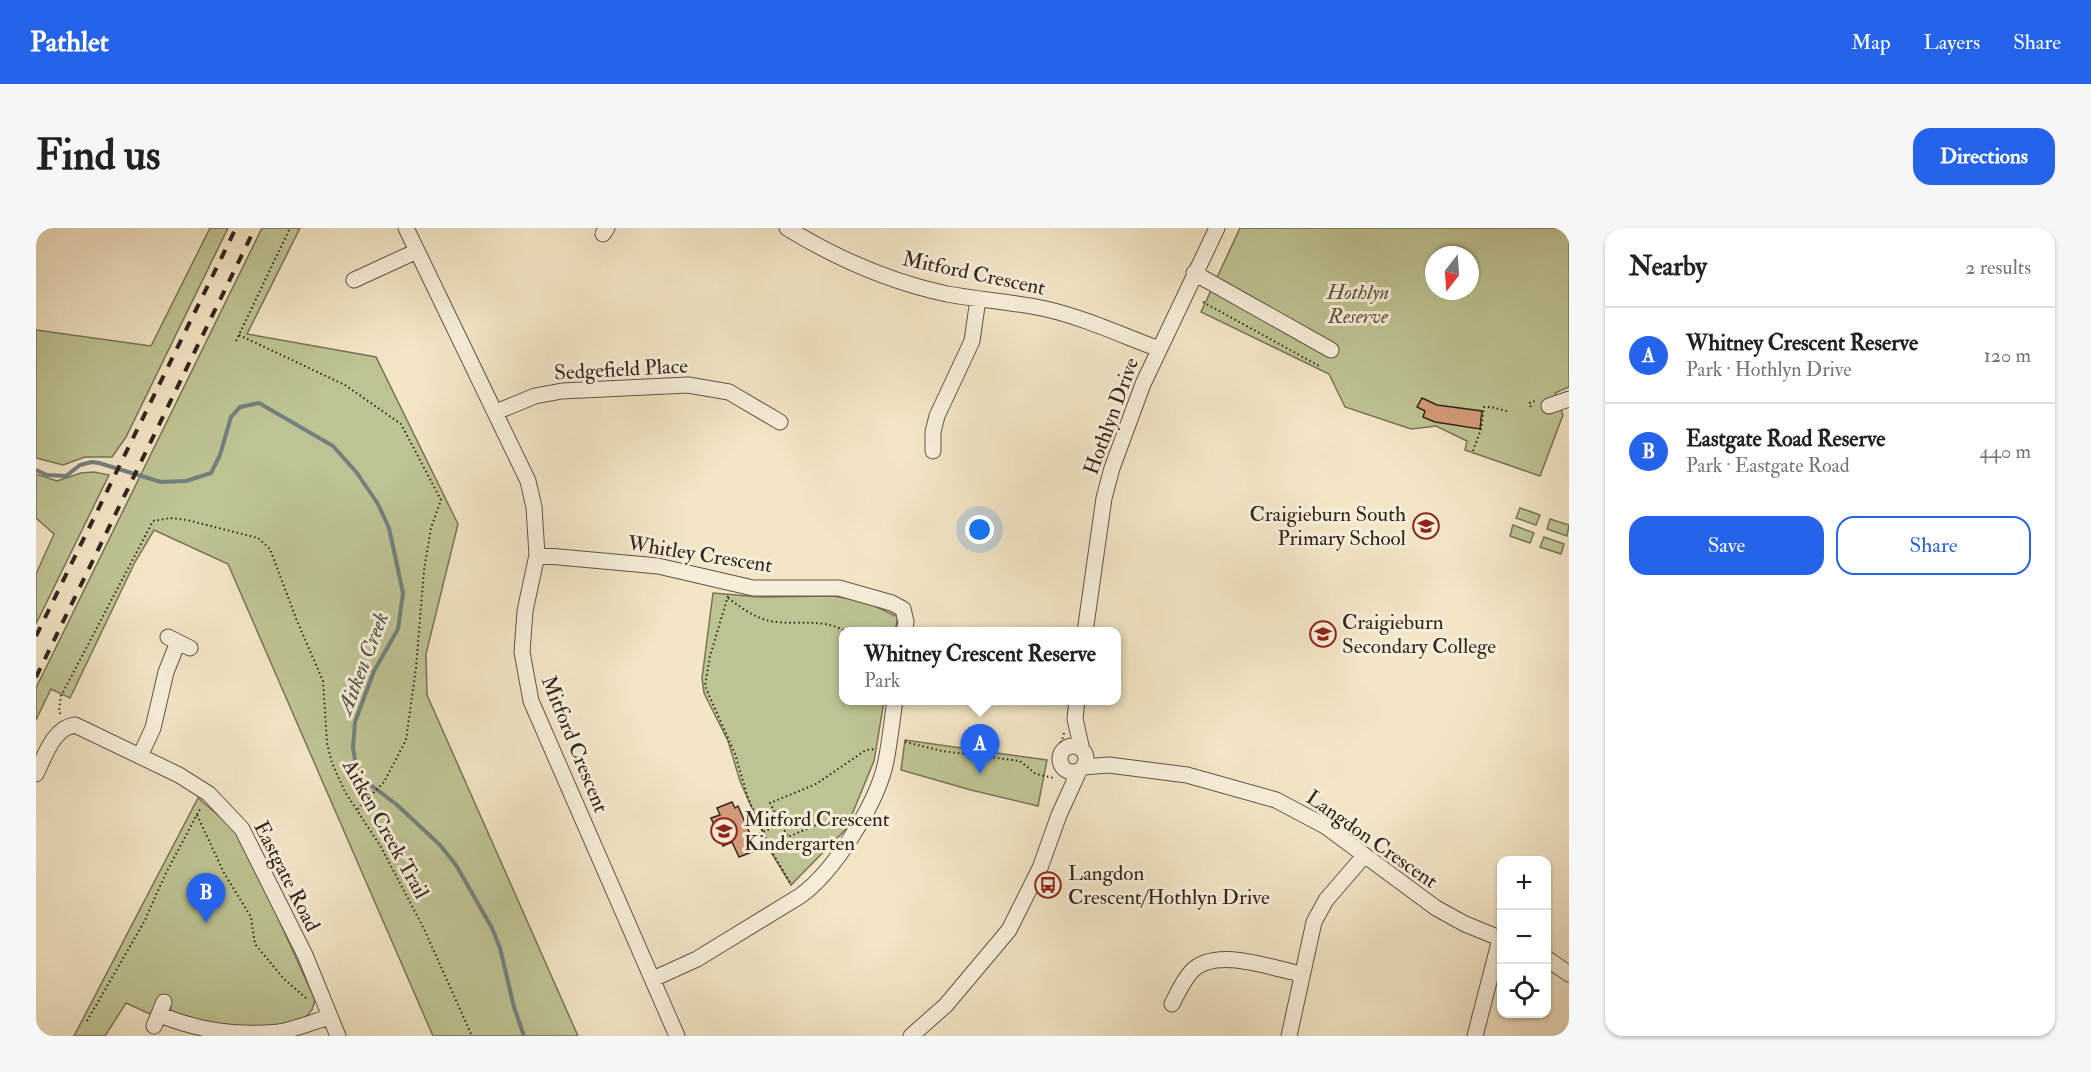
<!DOCTYPE html>
<html lang="en">
<head>
<meta charset="utf-8">
<style>
	body { margin:0; font-family:"IM FELL Double Pica",serif; background:#f6f6f6; color:#222 }
	.controls { position:absolute; right:18px; bottom:18px; display:grid; overflow:hidden; border-radius:12px; box-shadow:0 2px 4px #0004 }
	.controls button { width:54px; height:54px; display:grid; place-items:center; padding:0; border:0; border-bottom:2px solid #e0e0e0; background:#fff; color:#222; font:30px sans-serif }
	.compass { position:absolute; left:1389px; top:18px; width:54px; height:54px; border-radius:50%; background:#fff; box-shadow:0 2px 4px #0004; rotate:197deg }
	.you { position:absolute; left:944px; top:302px; width:21px; height:21px; margin:-15px; border:4px solid #fff; border-radius:50%; background:#1a73e8; box-shadow:0 0 0 9px #1a73e833 }
	.badge { display:grid; place-items:center; width:39px; height:39px; border-radius:50%; background:#2563eb; color:#fff; font-size:20px; font-weight:700 }
	.pin { position:absolute; translate:-50% -50px; filter:drop-shadow(0 2px 3px #0008) }
	.pin::after { content:''; position:absolute; top:32px; width:21px; height:18px; background:inherit; clip-path:polygon(0 0,100% 0,50% 100%) }
	.popup { position:absolute; left:803px; top:399px; width:282px; height:78px; box-sizing:border-box; display:grid; place-content:center; border-radius:12px; background:#fff; filter:drop-shadow(0 2px 4px #0005); font-size:20px; white-space:nowrap; color:#767676 }
	.popup b { font-size:22px; color:#222 }
	.popup::after { content:''; position:absolute; left:50%; top:100%; margin-left:-12px; border:12px solid transparent; border-top-color:#fff }
	.list { margin:0; padding:0; list-style:none }
	h2 { display:flex; justify-content:space-between; align-items:center; height:78px; margin:0; padding:0 24px; font-size:26px }
	h2 small { font-size:20px; font-weight:400; color:#767676 }
	.list li { display:grid; grid-template-columns:39px 1fr auto; gap:18px; align-items:center; box-sizing:border-box; height:96px; padding:0 24px; border-top:2px solid #e0e0e0 }
	.list b { display:block; font-size:22px; white-space:nowrap }
	.list p { margin:0; font-size:20px; white-space:nowrap; color:#767676 }
	.list em { font-size:20px; font-style:normal; color:#767676 }
	.actions { display:flex; gap:12px; padding:18px 24px }
	.actions a { flex:1; padding:14px 0; border:2px solid #2563eb; border-radius:18px; text-align:center; font-size:21px; color:#2563eb }
	.actions .main { background:#2563eb; color:#fff }
	.icon { flex:none; width:33px; height:33px; fill:none; stroke:currentColor; stroke-width:2; stroke-linecap:round; stroke-linejoin:round }
	.map { position:relative; flex:none; width:1533px; height:808px; overflow:hidden; border-radius:18px }
	header { display:flex; align-items:center; gap:36px; box-sizing:border-box; height:84px; padding:0 30px; background:#2563eb; color:#fff }
	header strong { font-size:28px }
	nav { display:flex; gap:33px; margin-inline-start:auto; font-size:21px }
	.intro { display:flex; align-items:center; justify-content:space-between; box-sizing:border-box; height:144px; padding:0 36px }
	h1 { margin:0; font-size:42px }
	.button { padding:15px 27px; border-radius:18px; background:#2563eb; color:#fff; font-size:21px; font-weight:700 }
	main { display:flex; gap:36px; padding:0 36px }
	aside { flex:1; background:#fff; border-radius:18px; box-shadow:0 2px 4px #0004 }
	.map>svg:first-child { display:block }
	.green { fill:#bec393; stroke:#787458; stroke-width:1.5; fill-rule:evenodd }
	.lines { fill:none; stroke-linecap:round; stroke-linejoin:round }
	.stream { stroke:#73807e; stroke-width:4 }
	.building { fill:#d59c7a; stroke:#32251d; stroke-width:1.5 }
	.minor-casing { stroke:#625547; stroke-width:17 }
	.path { stroke:#32251d; stroke-width:2; stroke-dasharray:1.5 3; stroke-linecap:butt }
	.minor { stroke:#f7eeda; stroke-width:15 }
	.rail { stroke:#32251d; stroke-width:4; stroke-dasharray:10 10; stroke-linecap:butt }
	.labels { text-anchor:middle; stroke-width:6; stroke-linejoin:round; paint-order:stroke }
	.street-label { font-size:21px; fill:#32251d; stroke:#f7eeda }
	.park-label { font-size:21px; font-style:italic; fill:#5c5440; stroke:#f7eeda }
	.poi-label { font-size:21px; fill:#32251d; stroke:#f7eeda; text-anchor:start }
	.water-label { font-size:22px; font-style:italic; fill:#52534d; stroke:#f7eeda }
</style>
</head>
<body>
<header>
<strong>Pathlet</strong>
<nav><a>Map</a><a>Layers</a><a>Share</a></nav>
</header>
<div class="intro"><h1>Find us</h1><a class="button">Directions</a></div>
<main>
<div class="map">
<svg width="1533" height="808" viewBox="0 0 1533 808">
	<rect width="100%" height="100%" fill="#f3e5c6"/>
	<filter id="stains"><feTurbulence type="fractalNoise" baseFrequency=".00333" numOctaves="4"/><feColorMatrix values="0 0 0 0 .2 0 0 0 0 .09 0 0 0 0 .02 0 0 0 .5 -.17"/></filter>
	<radialGradient id="worn" r=".72"><stop offset=".6" stop-color="#630" stop-opacity="0"/><stop offset="1" stop-color="#630" stop-opacity=".3"/></radialGradient>
	<path class="green" d="M174,0H192L90,209L76,229H49L27,237L0,230V102L115,118Z
		M226,0H264L211,106L340,129L422,296L390,426L391,467L542,808H397L192,336L118,302L99,334L34,470L15,461L0,492V460Z
		M1204,0H1533V159L1519,165L1527,187L1504,248L1429,222L1431,213L1400,198L1375,201L1309,179L1293,146L1165,84ZM1398,27H1434V63H1398Z
		M58,244L73,247L0,396V346L18,306L0,290V246L21,253L45,245Z
		M1484,280L1504,287L1500,297L1480,290Z
		M1514,291L1533,297L1531,308L1511,301Z
		M1477,297L1498,305L1494,315L1474,308Z
		M1508,309L1528,316L1525,326L1504,319Z
		M677,365L723,369L796,368L828,373L862,389L859,403L808,404V472L848,473L838,533L810,601L755,657L736,626L704,553L692,513L668,465L666,450Z
		M869,512L1011,532L1002,578L935,562L865,542Z
		M162,570L196,599L211,621L279,772L276,782L268,791L238,799L185,801L135,783L134,773L116,787L90,775L69,808H38Z"/>
	<g class="lines">
		<path class="stream" d="M0,242L11,247L30,248L44,237L56,234L63,235L125,254L150,253L175,245L184,227L195,189L204,179L223,175L297,218L321,245L342,276L353,300L367,365L362,401L338,443L319,494L317,520L321,543L332,555L360,576L404,617L420,637L456,700L464,720L478,779L488,808"/>
	</g>
	<path class="building" d="M1386,170L1401,177L1446,183L1444,201L1399,194L1387,189L1389,183L1381,179Z
		M696,574L699,580L702,578L721,622L703,629L696,614L687,618L675,590L684,587L681,580Z"/>
	<g class="lines">
		<g class="minor-casing">
			<path id="minor" d="M370,0L492,253L498,279L501,327L489,383L486,424L495,473L641,808
				M751,0C800,30 854,54 911,66C944,72 978,74 1010,81C1049,90 1085,107 1123,121
				M567,6L571,0
				M1158,45L1295,122
				M318,52L381,23
				M1513,178L1533,171
				M460,184L499,168L526,163L652,157L693,164L744,194
				M897,223V204L901,188L936,113L942,71
				M501,327L622,338L717,360H803L856,375L867,381L870,394L868,404
				M1049,404L1068,270L1076,240L1107,156L1181,0
				M132,409L154,420
				M1041,472L1039,491L1046,522
				M1024 531a13 13 0 1 1 26 0a13 13 0 1 1-26 0Z
				M104,528L117,500L130,444L142,414
				M1047,539L1073,537L1151,547L1240,572L1289,598L1400,680L1429,696L1466,711
				M0,546C9,528 17,500 39,497L143,547L173,566L206,601L269,727L302,808
				M1510,730L1533,746
				M617,751L661,731L764,668C798,644 842,574 850,533C854,513 856,492 859,472
				M1136,776C1141,766 1147,753 1155,744C1179,718 1235,740 1265,746
				M124,787C165,803 199,808 243,804C260,801 277,794 293,789
				M118,798L128,774
				M875,808L910,777L973,702L1004,640L1023,587L1043,543
				M1253,808L1278,694L1290,672L1328,628
				M1439,808L1464,711"/>
		</g>
		<path class="path" d="M1167,74L1285,139
			M203,107L309,157L365,196L405,272L395,300L388,342L380,440L370,512L348,554L322,581
			M200,113L254,0
			M1495,179L1493,175L1499,173
			M1437,223L1445,201L1448,179H1455L1471,183
			M692,368L674,428L669,458L699,526L712,570L727,604L737,626L755,656
			M692,370C707,381 721,392 741,394C765,397 789,390 810,404
			M24,486L23,482L25,468L117,293L134,290L151,292L222,310L234,321L261,393L287,453L291,515L296,535L309,564L345,619L388,701L436,808
			M869,514L906,523L984,533L1000,546L1018,550
			M1027,547C1009,529 1024,524 1028,505
			M161,587L188,645L215,689L219,716L248,751L271,771
			M796,590L752,609L734,575L780,556L830,522L840,521
			M715,609L745,596
			M51,793L108,694L130,645L165,579"/>
		<use href="#minor" class="minor"/>
		<path class="rail" d="M0,408L200,0
			M0,449L219,0"/>
	</g>
	<defs>
		<g id="school-ring" transform="scale(1.35)"><circle r="9.5" fill="#f7eeda" stroke="#8f2418" stroke-width="1.5"/><path d="M0-5L7-2L0 1L-7-2ZM-4 1L0 2.5L4 1V4Q0 6-4 4Z" fill="#8f2418"/></g>
		<g id="bus-ring" transform="scale(1.35)"><circle r="9.5" fill="#f7eeda" stroke="#8f2418" stroke-width="1.5"/><path d="M-5-6H5V4H4V6H2V4H-2V6H-4V4H-5ZM-3.5-4V0h7V-4ZM-3.5 1.2v1.5H-2V1.2ZM2 1.2v1.5H3.5V1.2Z" fill="#8f2418"/></g>
	</defs>
	<g fill-rule="evenodd">
		<use href="#school-ring" x="1390" y="298"/>
		<use href="#school-ring" x="1287" y="406"/>
		<use href="#school-ring" x="688" y="603"/>
		<use href="#bus-ring" x="1012" y="657"/>
	</g>
	<g class="labels">
		<g class="street-label">
			<text transform="translate(938 45) rotate(12)" y="7">Mitford Crescent</text>
			<text transform="translate(585 141) rotate(-3)" y="7">Sedgefield Place</text>
			<text transform="translate(1075 188) rotate(-70)" y="7">Hothlyn Drive</text>
			<text transform="translate(664 326) rotate(9)" y="7">Whitley Crescent</text>
			<text transform="translate(539 516) rotate(68)" y="7">Mitford Crescent</text>
			<text transform="translate(350 601) rotate(61)" y="7">Aitken Creek Trail</text>
			<text transform="translate(1336 611) rotate(35)" y="7">Langdon Crescent</text>
			<text transform="translate(251 648) rotate(63)" y="7">Eastgate Road</text>
		</g>
		<g class="park-label">
			<text x="1322" y="71">Hothlyn<tspan x="1322" dy="24">Reserve</tspan></text>
		</g>
		<g class="poi-label">
			<text x="1370" y="293" text-anchor="end">Craigieburn South<tspan x="1370" dy="24">Primary School</tspan></text>
			<text x="1306" y="401">Craigieburn<tspan x="1306" dy="24">Secondary College</tspan></text>
			<text x="708" y="598">Mitford Crescent<tspan x="708" dy="24">Kindergarten</tspan></text>
			<text x="1032" y="652">Langdon<tspan x="1032" dy="24">Crescent/Hothlyn Drive</tspan></text>
		</g>
		<g class="water-label">
			<text transform="translate(326 435) rotate(-69)" y="8">Aitken Creek</text>
		</g>
	</g>
	<rect width="100%" height="100%" filter="url(#stains)"/>
	<rect width="100%" height="100%" fill="url(#worn)"/>
</svg>
<div class="controls">
<button>+</button>
<button>−</button>
<button><svg class="icon" aria-label="locate" viewBox="0 0 24 24"><circle cx="12" cy="12" r="6"/><path d="M12 2v4M12 18v4M2 12h4M18 12h4"/></svg></button>
</div>
<svg class="compass" viewBox="-18 -18 36 36"><path d="M0-13l5 13h-10z" fill="#e53935"/><path d="M0 13l5-13h-10z" fill="#767676"/></svg>
<div class="you"></div>
<div class="pin badge" style="left:944px;top:546px">A</div>
<div class="popup"><b>Whitney Crescent Reserve</b>Park</div>
<div class="pin badge" style="left:170px;top:695px">B</div>
</div>
<aside>
<h2>Nearby<small>2 results</small></h2>
<ul class="list">
<li><span class="badge">A</span><div><b>Whitney Crescent Reserve</b><p>Park · Hothlyn Drive</p></div><em>120 m</em></li>
<li><span class="badge">B</span><div><b>Eastgate Road Reserve</b><p>Park · Eastgate Road</p></div><em>440 m</em></li>
</ul>
<div class="actions"><a class="main">Save</a><a>Share</a></div>
</aside>
</main>
</body>
</html>
